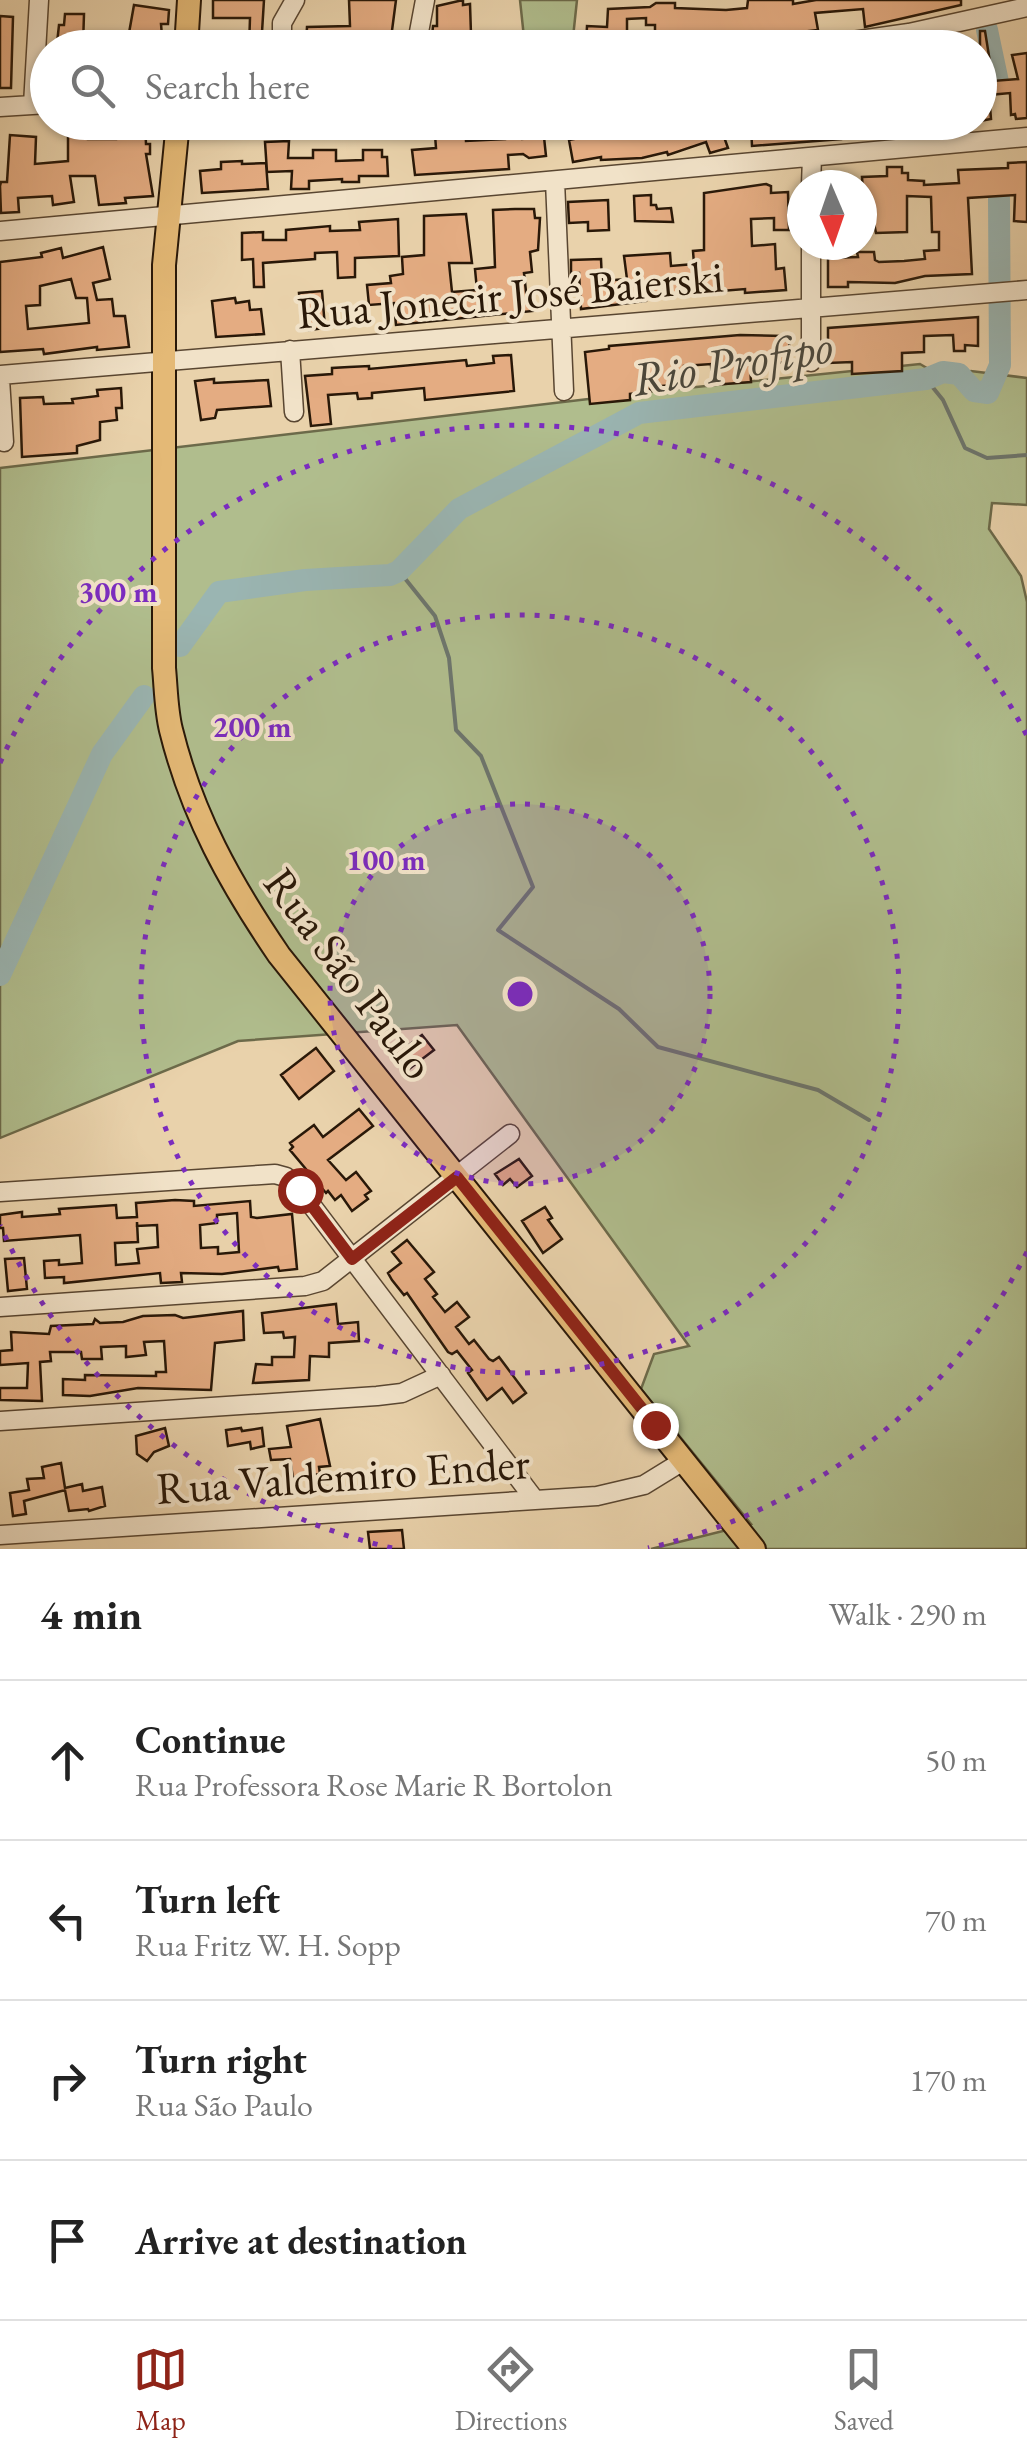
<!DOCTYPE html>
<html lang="en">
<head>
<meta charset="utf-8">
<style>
	body { margin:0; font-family:"EB Garamond",serif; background:#f2f2f2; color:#222 }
	.compass { position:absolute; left:787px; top:170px; width:90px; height:90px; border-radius:50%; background:#fff; box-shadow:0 2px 8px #0004; rotate:178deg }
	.stop { position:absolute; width:30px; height:30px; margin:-22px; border:8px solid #8f2418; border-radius:50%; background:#fff }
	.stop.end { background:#8f2418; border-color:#fff; box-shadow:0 2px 10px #0008 }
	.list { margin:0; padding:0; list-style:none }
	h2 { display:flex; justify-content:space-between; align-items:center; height:130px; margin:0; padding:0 40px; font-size:42px }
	h2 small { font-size:32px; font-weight:400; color:#767676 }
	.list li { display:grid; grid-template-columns:65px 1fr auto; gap:30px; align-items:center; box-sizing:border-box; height:160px; padding:0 40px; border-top:2px solid #e0e0e0 }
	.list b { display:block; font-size:38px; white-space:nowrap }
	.list p { margin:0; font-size:32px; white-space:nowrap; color:#767676 }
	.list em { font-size:32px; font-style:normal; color:#767676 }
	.icon { flex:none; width:55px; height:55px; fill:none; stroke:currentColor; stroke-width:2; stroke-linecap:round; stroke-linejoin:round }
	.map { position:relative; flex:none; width:1027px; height:1549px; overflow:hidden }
	.search { position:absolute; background:#fff; box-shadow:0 2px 8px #0004; left:30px; right:30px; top:30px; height:110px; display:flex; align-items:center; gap:25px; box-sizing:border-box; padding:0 35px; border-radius:55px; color:#767676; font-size:38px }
	.sheet { height:770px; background:#fff }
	nav { display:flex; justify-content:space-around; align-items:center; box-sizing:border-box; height:140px; border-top:2px solid #e0e0e0; background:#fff; font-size:28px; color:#767676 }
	nav a { display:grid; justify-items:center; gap:5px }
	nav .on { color:#8f2418 }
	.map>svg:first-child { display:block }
	.green { fill:#b0bd8d; stroke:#6c6a4a; stroke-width:2.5 }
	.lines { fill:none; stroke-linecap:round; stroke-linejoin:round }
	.stream { stroke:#6d766e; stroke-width:4 }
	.river { stroke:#9ab5b2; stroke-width:22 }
	.building { fill:#e4ac82; stroke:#291808; stroke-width:2.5; fill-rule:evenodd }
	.minor-casing { stroke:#594631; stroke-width:21 }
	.major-casing { stroke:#291808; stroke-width:26 }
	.minor { stroke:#f1e2c8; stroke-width:18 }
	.major { stroke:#e4b976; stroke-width:22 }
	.route { stroke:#8f2418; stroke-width:12 }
	.ring { fill:none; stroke:#7b2cbf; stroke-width:5; stroke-dasharray:5 10 }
	.labels { text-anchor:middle; stroke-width:8; stroke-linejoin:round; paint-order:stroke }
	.street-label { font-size:45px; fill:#291808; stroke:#f1e2c8 }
	.water-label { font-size:48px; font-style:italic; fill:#4b473b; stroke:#f1e2c8 }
	.centre { fill:#7b2cbf; stroke:#f1e2c8; stroke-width:5 }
	.ring-label { font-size:30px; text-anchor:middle; font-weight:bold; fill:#7b2cbf; stroke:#f1e2c8; stroke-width:8; stroke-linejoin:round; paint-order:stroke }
</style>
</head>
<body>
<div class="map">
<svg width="1027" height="1549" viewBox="0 0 1027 1549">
	<rect width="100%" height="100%" fill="#e9d2ab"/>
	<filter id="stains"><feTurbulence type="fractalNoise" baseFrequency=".002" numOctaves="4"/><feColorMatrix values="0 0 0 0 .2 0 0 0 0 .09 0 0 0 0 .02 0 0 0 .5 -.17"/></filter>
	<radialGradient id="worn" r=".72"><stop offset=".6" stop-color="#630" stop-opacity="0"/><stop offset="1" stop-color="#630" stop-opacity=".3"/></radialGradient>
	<path class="green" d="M520,0H577L572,47H525Z
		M920,364L951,382L971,371L1027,378V505L992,503L989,529L1021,576L1027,602V1549H651L751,1524L641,1389L654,1354L689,1346L457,1025L238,1041L0,1138V468L648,392Z"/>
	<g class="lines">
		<path class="stream" d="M926,379L943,400L965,448L987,458L1027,455
			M399,571L435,616L449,658L456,730L481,756L533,887L498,930L619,1009L658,1047L818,1090L869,1120"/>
		<path class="river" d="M987,30L998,82
			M180,646L219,592L305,580L390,575L399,571L459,509L639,413L926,379L943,372L959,374L974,391L988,393L1000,365L999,198
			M0,975L102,754L144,696"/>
	</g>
	<path class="building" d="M213,0H264L261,48H249L250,18H213Z
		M349,0H396L390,46L306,45L307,27L350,26Z
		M463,0V5L470,4L471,34H479V48H431L433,26H437V6Z
		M748,0H793V4L816,0H961V5L865,27L863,9L815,13L818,30L766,36L677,38L676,42L655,39V25H646V18L627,19V48L586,46L587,26L607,27L608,9L650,7L656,3H675V8L726,10L747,8Z
		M134,5L169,10L168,24H161L163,48H137L136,33H129Z
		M65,14H84L83,45L57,43L59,25H64Z
		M0,16L13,17L11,88H0Z
		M980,31H985L993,81L1018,79L1012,55L1027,53V118L1016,119L1015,114L1011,115L1010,93L989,95L991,119L980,121Z
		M124,122H145L146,144H150V154H146L153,196L125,198L126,203L99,205L95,176H70L74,202L53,205L52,196L18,198L19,212L1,213L0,186L1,182H7L10,135L36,137L35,164L68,161V127H88V139H116V136H125Z
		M434,122H465L466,141L505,139L504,122H515L522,139L544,137L546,156L529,158L523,154L508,155L509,169L415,175L412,150L436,148Z
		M681,122H697L699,128L716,122H746L748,131L724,137L728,148L710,153L706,142L668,155L667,152L642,158L601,160V157L573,162L569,140L598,134L602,132V126L611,125L615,132H635L636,138L671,126H682Z
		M765,122H840L841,139L752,146L751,126Z
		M289,141L288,158H313V150H336V161L363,160V150H382V157H387L388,176H359V182H342V179L309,181V189H291L292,171L267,172L265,142Z
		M242,161V164L266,163L268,189L202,193L200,171L221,169V162Z
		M1027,162V222L1014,221L1015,195L968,198L972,274L925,276L895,283L848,282V287H828V258L858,257L857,252H874L875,260L879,262L904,261L925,259L924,251L939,250V232H932L931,197L907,196V232L876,233L874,223H865L862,177L887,176V167H902V173H908V180L924,181V185L959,183L958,170L1008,168V163Z
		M766,184L771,186V193L788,192L789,230H774V218L751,219L752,246L775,244L776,269L784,268L786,290L745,293V289L646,297V301L581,309L579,273H571V260L601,259L602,281L627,279L624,256L670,253L671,266L694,264L693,251L704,250V193Z
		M651,195V205H656L657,209L671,208L673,222L635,221L634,196Z
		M608,200L609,230L588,231V222L569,223L568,202Z
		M515,209H534L535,218H540L538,250L530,252L532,272L524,273L527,301L532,300L533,311L396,325L394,303L369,305L367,285L391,283L390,276L403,274L402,257L424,255V216L466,214L472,263H449L452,292L477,290L475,269L495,267L493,210Z
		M398,219L399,256L355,258V277L338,278L337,252L315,253V259L263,263L264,287H254L253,259L242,260V233L263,232V240H286V230L330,226V231L360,230L359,222Z
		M103,247L110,279L93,283L97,300L112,299L114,316H125L129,347L97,350V347L44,354L43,349L0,352V262L42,257L41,253L61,248L63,258ZM71,279L76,298H87L89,323L28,329L26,306L40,305V286Z
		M322,291L325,328L309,330L308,315H301L299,293Z
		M235,298L236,303L249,301L250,310L261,309L264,334L216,337L212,301Z
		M978,317V346L965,345V351H954L953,335L924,336V352L902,353V371L852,374V362L828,363V328Z
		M740,335L783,336V339H789L790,362L750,364L751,382L712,385L711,364L684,366L686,384L650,387V392L630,394V400L590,404L585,352L609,349V346Z
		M511,355L514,391L425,400L424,388L372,393V398L358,399L357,393L328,395L331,424L311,426L305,376L332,374V368L349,367L369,366V369L466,360L467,366L494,363L493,356Z
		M214,379V383L268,380L271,406L217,410L215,418L201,420L195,381Z
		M121,388L122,408H116L117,420L100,422V440L77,446V453L22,457L20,398L43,397L44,404L73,403L72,399L98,396L97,390Z
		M422,1035L434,1050L409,1069L394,1050L406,1041L409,1045Z
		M316,1048L334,1071L299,1099L281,1075Z
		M359,1109L373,1126L328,1160L346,1180L356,1172L371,1191L365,1195L368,1199L352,1211L341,1195L335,1200L328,1191L326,1193L290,1150L293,1147L290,1143L314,1125L323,1137Z
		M519,1159L532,1176L517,1187L510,1179L503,1185L495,1174Z
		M175,1200L194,1201V1206L250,1201L251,1217L257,1218L292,1214L297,1269L279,1271L278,1267L222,1274L181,1273L182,1282L161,1283L160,1273L64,1283V1277L45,1278L44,1261L59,1260V1265L82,1263L80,1235L4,1241L3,1228H0V1215L22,1212V1217L60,1214L59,1209L116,1205L117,1218L137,1217L136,1203ZM237,1213L239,1252L218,1254V1247L201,1248L200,1225L217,1223V1215ZM137,1222V1226L157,1225L158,1247L137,1249L139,1263L116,1265L115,1243L138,1242Z
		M545,1207L552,1218L548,1220L562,1239L543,1253L522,1221Z
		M407,1240L434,1272L425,1279L437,1294L433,1297L445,1312L457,1302L469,1317L456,1327L469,1344L474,1340L489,1359L493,1361L499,1357L526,1393L513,1403L502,1388L487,1400L468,1373L472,1370L457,1351L452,1354L448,1352L407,1293L404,1295L392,1280L388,1273L401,1263L392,1252Z
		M24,1258L27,1289L8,1291L5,1259Z
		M336,1304L338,1324L358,1322L359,1341L329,1343V1357L310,1356L309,1380L253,1383L256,1364L272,1365V1357H294L295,1337L284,1338L283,1332L264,1333L262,1313Z
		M243,1311L244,1340L215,1343L211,1390L138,1388L90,1396L63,1395V1379L85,1380V1375L156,1376V1372H166L164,1341L144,1342L146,1355L126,1357V1346L101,1347L102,1359H82L81,1352H50L51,1361L40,1362L42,1401L0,1400V1388H27L28,1363L0,1365V1351L12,1350L11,1332L49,1334L51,1326L93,1324L95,1319L100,1323L123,1322L143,1316L175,1315L183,1318Z
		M320,1419L330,1466L319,1467L320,1474L293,1478L290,1459L271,1460L269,1449L291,1447L287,1426Z
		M165,1428L169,1446L154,1452L147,1461L137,1454L136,1436Z
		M241,1428L242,1431L262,1428L264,1446L251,1449L250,1442L228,1446L226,1430Z
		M61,1463L65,1488L82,1484L83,1491L102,1487L105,1506L89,1511L88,1509L69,1511L65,1490L24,1501L26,1514L13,1516L10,1493L29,1490L27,1479L44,1478L42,1467Z
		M402,1530L404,1549H370L368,1532Z"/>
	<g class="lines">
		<g class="minor-casing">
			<path id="minor" d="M282,48V23L295,0
				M416,48L425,0
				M803,48L909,33L1027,7
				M33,105L39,0
				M0,107L48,104
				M555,181L564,391
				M811,185L812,157
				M0,231L1027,137
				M290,350L294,412
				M811,362V245
				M0,375L1027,290
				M0,379L4,442
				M0,1192L275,1174L286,1177L300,1190L535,1500
				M0,1307L305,1286L323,1281L510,1134
				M0,1421L377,1396L402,1393L441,1375
				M0,1535L597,1496L644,1485L683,1461"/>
		</g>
		<g class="major-casing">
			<path id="major" d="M186,48L189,0
				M178,122L164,265V668C166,688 166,710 171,730C192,815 230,883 279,955L754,1549"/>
		</g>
		<use href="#minor" class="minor"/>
		<use href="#major" class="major"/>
	</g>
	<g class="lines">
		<path class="route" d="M300,1190L352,1259L457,1177L655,1425"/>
	</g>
	<circle cx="520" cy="994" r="190" fill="#7b2cbf" fill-opacity=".12"/>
	<g class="ring">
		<circle cx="520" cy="994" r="190"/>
		<circle cx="520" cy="994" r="379"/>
		<path d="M1027 1252A569 569 0 0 1 648 1548M392 1548A569 569 0 0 1 0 1225M0 763A569 569 0 0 1 1027 736"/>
	</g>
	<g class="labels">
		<g class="street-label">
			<text transform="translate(510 294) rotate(-5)" y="16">Rua Jonecir José Baierski</text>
			<text transform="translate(350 973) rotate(53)" y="16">Rua São Paulo</text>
			<text transform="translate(343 1475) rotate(-4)" y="16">Rua Valdemiro Ender</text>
		</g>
		<g class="water-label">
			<text transform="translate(732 362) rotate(-10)" y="17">Rio Profipo</text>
		</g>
	</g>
	<circle cx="520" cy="994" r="15" class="centre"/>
	<g class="ring-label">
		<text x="118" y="602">300 m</text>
		<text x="252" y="737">200 m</text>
		<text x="386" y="870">100 m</text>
	</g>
	<rect width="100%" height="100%" filter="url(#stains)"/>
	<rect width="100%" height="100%" fill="url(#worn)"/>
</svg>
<svg class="compass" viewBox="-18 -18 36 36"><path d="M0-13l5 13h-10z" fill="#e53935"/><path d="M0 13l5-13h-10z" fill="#767676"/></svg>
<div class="stop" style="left:300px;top:1190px"></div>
<div class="stop end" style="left:655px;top:1425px"></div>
<div class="search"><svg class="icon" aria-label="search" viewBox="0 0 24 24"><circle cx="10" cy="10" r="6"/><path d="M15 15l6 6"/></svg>Search here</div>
</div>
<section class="sheet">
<h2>4 min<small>Walk · 290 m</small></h2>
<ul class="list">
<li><svg class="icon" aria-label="ahead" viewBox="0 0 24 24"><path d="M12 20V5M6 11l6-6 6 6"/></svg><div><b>Continue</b><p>Rua Professora Rose Marie R Bortolon</p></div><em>50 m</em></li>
<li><svg class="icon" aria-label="left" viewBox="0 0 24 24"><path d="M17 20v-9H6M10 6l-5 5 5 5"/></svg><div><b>Turn left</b><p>Rua Fritz W. H. Sopp</p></div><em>70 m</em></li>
<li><svg class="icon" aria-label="right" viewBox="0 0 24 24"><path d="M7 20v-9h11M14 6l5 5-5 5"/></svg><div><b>Turn right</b><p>Rua São Paulo</p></div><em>170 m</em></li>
<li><svg class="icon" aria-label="arrive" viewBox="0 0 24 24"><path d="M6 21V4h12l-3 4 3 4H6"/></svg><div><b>Arrive at destination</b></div></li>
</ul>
</section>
<nav>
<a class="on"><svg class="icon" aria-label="map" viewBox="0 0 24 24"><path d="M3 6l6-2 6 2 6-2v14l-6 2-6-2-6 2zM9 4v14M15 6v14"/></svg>Map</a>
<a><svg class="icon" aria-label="directions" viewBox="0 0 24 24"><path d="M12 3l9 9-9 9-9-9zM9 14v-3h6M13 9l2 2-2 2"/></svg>Directions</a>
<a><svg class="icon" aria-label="saved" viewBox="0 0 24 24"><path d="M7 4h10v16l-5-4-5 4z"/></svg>Saved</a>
</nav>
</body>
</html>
